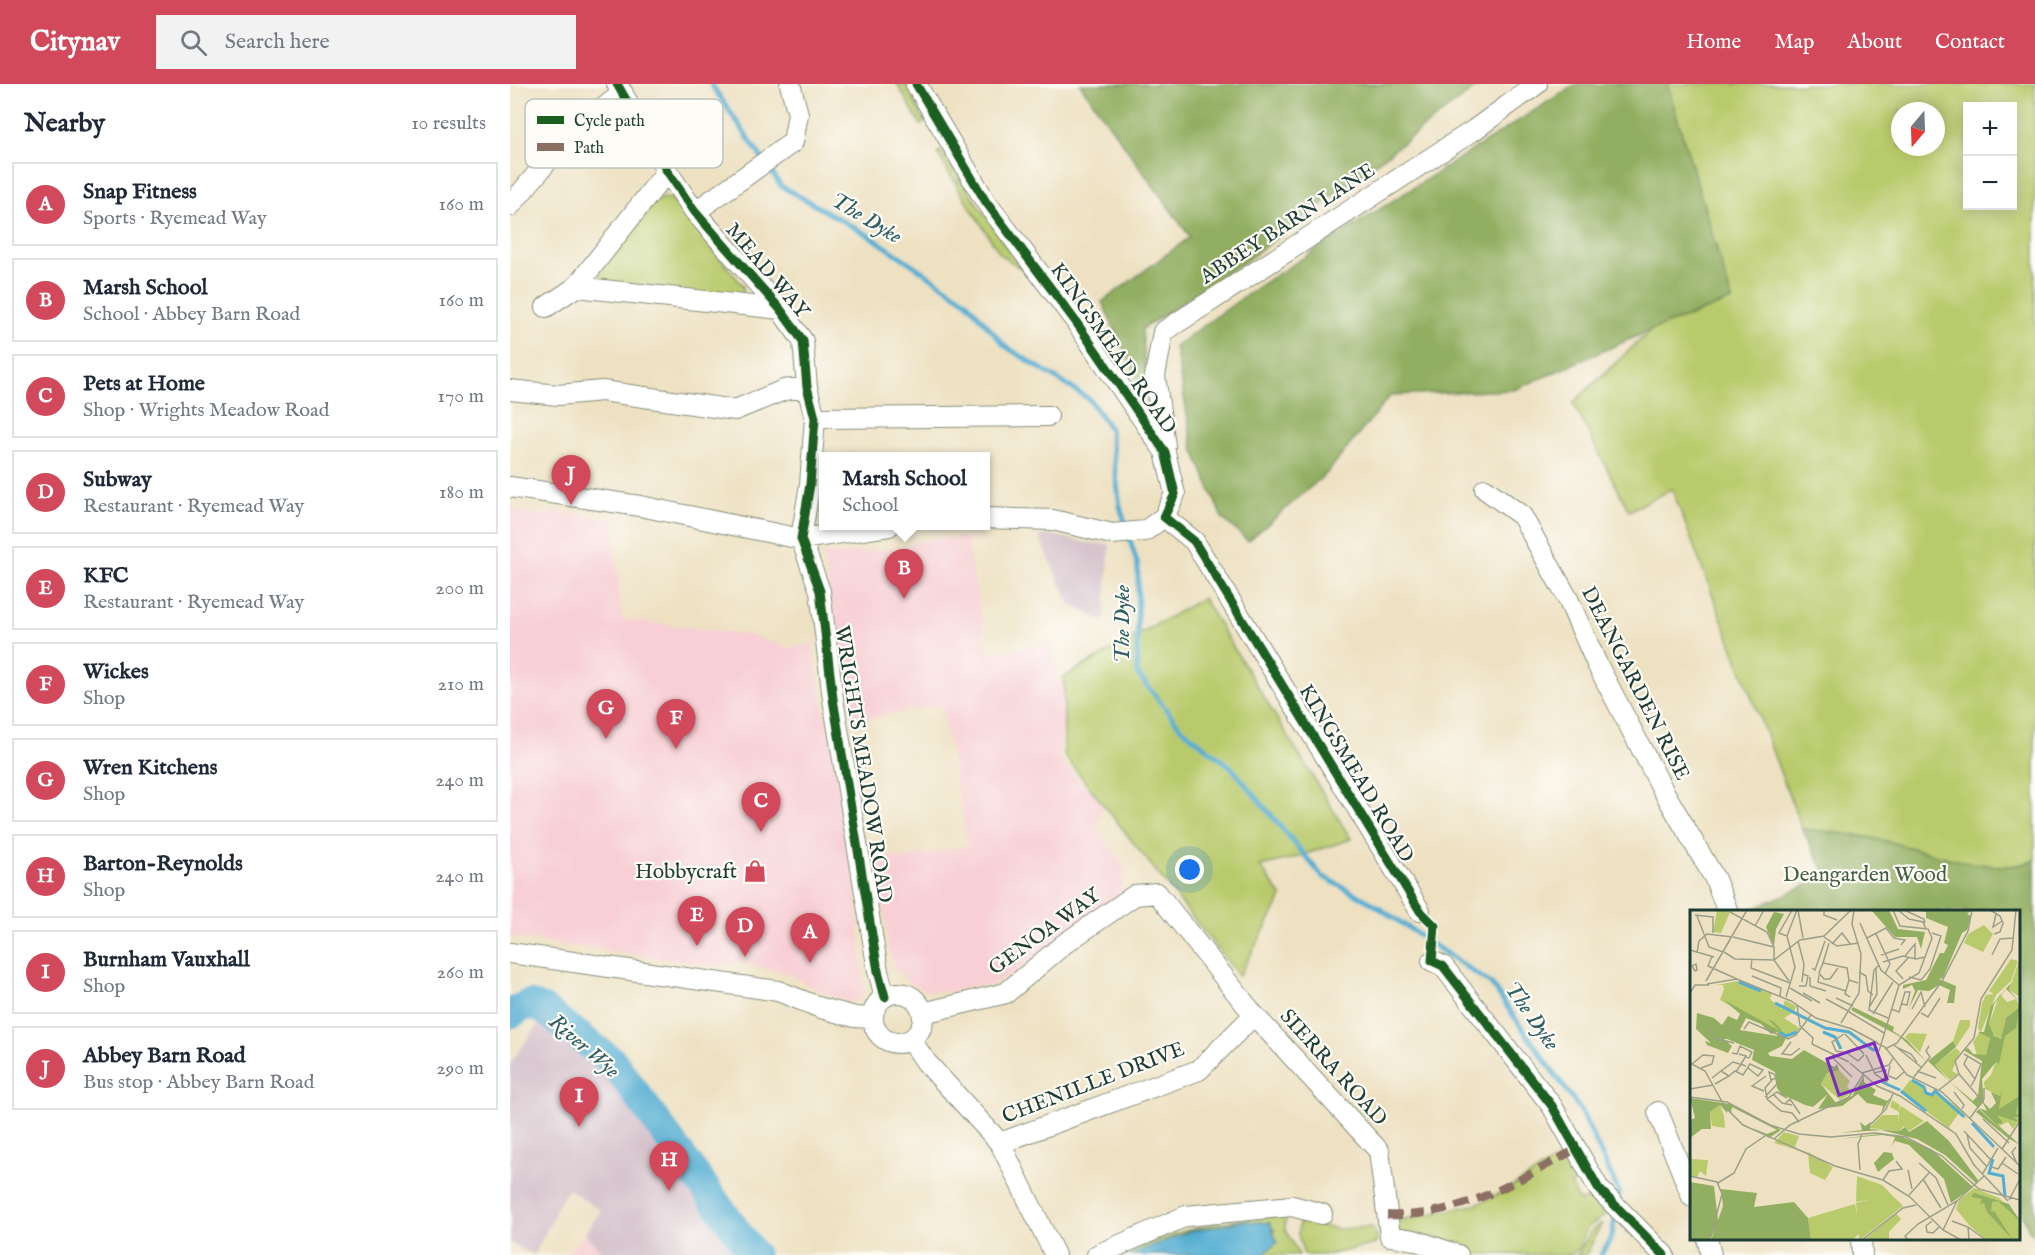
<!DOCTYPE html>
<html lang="en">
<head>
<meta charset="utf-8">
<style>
	body { margin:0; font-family:"IM FELL English",serif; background:#f2f2f3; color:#1f2937 }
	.controls { position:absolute; right:18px; top:18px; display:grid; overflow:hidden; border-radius:0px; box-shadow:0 3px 15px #0003 }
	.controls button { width:54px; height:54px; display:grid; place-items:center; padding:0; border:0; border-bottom:2px solid #e0e1e3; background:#fff; color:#1f2937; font:30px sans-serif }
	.compass { position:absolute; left:1381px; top:18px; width:54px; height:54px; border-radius:50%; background:#fff; box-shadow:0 3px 15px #0003; rotate:199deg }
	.you { position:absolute; left:680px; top:786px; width:21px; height:21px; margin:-15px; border:4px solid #fff; border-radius:50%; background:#1a73e8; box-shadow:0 0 0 9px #1a73e833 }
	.badge { display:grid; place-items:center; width:39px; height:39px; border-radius:50%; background:#d1495b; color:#fff; font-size:20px; font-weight:700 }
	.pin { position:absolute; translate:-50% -50px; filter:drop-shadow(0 2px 3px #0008) }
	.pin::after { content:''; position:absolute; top:32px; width:21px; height:18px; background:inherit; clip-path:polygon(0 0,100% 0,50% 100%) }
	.popup { position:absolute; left:309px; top:368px; width:171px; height:78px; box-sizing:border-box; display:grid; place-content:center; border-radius:0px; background:#fff; filter:drop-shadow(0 2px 4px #0005); font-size:20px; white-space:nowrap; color:#747a83 }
	.popup b { font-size:22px; color:#1f2937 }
	.popup::after { content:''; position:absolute; left:50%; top:100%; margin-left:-12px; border:12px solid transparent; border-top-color:#fff }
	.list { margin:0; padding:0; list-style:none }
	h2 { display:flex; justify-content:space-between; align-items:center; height:78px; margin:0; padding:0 24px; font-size:26px }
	h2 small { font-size:20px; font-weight:400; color:#747a83 }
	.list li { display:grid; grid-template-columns:39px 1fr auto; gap:18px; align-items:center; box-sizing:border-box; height:84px; margin:0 12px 12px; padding:0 12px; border:2px solid #e0e1e3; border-radius:0px }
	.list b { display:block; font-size:22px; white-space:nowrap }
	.list p { margin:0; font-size:20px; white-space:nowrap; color:#747a83 }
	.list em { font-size:20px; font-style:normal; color:#747a83 }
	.icon { flex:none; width:33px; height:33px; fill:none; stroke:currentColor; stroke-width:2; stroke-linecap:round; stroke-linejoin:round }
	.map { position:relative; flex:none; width:1525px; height:1171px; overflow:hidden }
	header { display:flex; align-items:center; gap:36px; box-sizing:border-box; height:84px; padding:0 30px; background:#d1495b; color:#fff }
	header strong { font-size:28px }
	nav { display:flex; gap:33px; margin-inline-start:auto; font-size:21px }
	.search { width:420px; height:54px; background:#f2f2f3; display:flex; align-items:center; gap:15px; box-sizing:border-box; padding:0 21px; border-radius:0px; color:#747a83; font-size:22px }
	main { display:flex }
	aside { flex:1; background:#fff }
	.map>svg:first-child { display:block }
	.built { fill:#f7cfd4 }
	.industrial { fill:#d2bdc8 }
	.green { fill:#b9ca6c; stroke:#6c8450; stroke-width:1.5; fill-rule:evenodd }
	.forest { fill:#92ae60; stroke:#58764a; stroke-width:1.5 }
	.water { fill:#55aed2; stroke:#3a7683; stroke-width:1.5 }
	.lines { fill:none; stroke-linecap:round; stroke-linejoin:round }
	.stream { stroke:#55aed2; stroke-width:5 }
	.river { stroke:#55aed2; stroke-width:30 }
	.minor-casing { stroke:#868f7b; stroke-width:22 }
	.minor { stroke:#fff; stroke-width:20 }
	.quiet { stroke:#8d6e63; stroke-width:8; stroke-dasharray:15 8; stroke-linecap:butt }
	.cycleway-casing { stroke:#fdfcf7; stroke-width:13 }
	.cycleway { stroke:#1b5e20; stroke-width:9 }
	.labels { text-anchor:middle; stroke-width:4.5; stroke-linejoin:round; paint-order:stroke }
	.street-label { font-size:21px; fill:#1f3d34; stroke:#fdfcf7 }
	.poi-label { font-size:21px; fill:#1f3d34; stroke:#fdfcf7; text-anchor:end }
	.park-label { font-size:21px; fill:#466042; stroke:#fdfcf7 }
	.water-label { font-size:22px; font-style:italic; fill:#2f5f63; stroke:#fdfcf7 }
	.inset-river { fill:none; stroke:#55aed2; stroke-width:3 }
	.inset-road { fill:none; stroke:#9b9f89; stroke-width:1.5 }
	.view { fill:#7b2cbf; fill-opacity:0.15; stroke:#7b2cbf; stroke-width:3 }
	.inset-edge { fill:none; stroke:#1f3d34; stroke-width:3 }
	.key { fill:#fdfcf7; stroke:#bac3bc; stroke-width:1.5 }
	.key-label { font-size:16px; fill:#1f3d34 }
</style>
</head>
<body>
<header>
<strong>Citynav</strong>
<div class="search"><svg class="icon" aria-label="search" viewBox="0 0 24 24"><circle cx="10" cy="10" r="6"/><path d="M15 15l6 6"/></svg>Search here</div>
<nav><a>Home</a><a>Map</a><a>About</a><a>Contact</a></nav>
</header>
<main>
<aside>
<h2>Nearby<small>10 results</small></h2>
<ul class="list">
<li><span class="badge">A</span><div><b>Snap Fitness</b><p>Sports · Ryemead Way</p></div><em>160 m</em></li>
<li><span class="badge">B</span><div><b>Marsh School</b><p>School · Abbey Barn Road</p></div><em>160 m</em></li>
<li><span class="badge">C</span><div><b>Pets at Home</b><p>Shop · Wrights Meadow Road</p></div><em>170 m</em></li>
<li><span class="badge">D</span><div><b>Subway</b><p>Restaurant · Ryemead Way</p></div><em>180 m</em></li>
<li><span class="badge">E</span><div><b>KFC</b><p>Restaurant · Ryemead Way</p></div><em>200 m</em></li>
<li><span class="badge">F</span><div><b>Wickes</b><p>Shop</p></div><em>210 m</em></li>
<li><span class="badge">G</span><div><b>Wren Kitchens</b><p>Shop</p></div><em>240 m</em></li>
<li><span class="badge">H</span><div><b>Barton-Reynolds</b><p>Shop</p></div><em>240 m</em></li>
<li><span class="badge">I</span><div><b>Burnham Vauxhall</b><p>Shop</p></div><em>260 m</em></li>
<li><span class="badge">J</span><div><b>Abbey Barn Road</b><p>Bus stop · Abbey Barn Road</p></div><em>290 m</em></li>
</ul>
</aside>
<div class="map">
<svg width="1525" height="1171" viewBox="0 0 1525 1171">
	<rect width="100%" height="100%" fill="#fdfcf7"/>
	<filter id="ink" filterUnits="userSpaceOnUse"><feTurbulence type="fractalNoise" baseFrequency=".0167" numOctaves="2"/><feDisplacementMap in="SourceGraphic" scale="12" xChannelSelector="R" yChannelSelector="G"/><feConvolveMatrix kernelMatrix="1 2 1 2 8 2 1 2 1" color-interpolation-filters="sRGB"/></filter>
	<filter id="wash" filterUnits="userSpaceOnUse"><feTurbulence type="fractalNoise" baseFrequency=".008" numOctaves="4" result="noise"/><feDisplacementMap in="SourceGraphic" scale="24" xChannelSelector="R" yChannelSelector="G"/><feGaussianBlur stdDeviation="1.35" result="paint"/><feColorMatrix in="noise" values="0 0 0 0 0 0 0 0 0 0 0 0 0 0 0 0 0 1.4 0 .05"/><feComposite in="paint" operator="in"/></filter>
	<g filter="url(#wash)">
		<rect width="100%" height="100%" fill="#eee1c2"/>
		<path class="built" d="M0,420L5,427L37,432L44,426L105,436V467L112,535L240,551L279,564L302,559L345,795L354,910L348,917L338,918L297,901L281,890L227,878L206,882L0,853Z
			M456,452L478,570L541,559L548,599L558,597L549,676L594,720L586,743L615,783L611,809L509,887L476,903L470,900L441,908L416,907L400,899L387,887L379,868L367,768L390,775L458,762L432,621L343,637L313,471L391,464L408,457Z
			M75,1149L94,1171H57Z"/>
		<path class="industrial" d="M543,451L577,459L600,460L594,538L560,520L529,452Z
			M32,935L119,1009L162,1059L250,1171H94L75,1149L91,1127L58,1105L44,1128L45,1130L24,1171L0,1159V979Z"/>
		<path class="green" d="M387,0H395L415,38L411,41Z
			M1157,0H1525V776C1484,795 1414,765 1371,756C1345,750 1318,748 1292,745L1162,405L1119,427L1063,319L1141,246L1222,216ZM1458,22H1502V122H1458ZM1390,27H1426V63H1390Z
			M431,67L450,95L445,99L427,69Z
			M452,97L512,186L490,170L446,101Z
			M153,114L162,115L233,202L234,220L94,199L90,193V183L143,118Z
			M693,514L841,755L781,775L750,782L772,813L729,892L554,671V593Z
			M1057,1069L1073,1093L1061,1101L1070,1118L1085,1111L1097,1130L1078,1143L1068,1165L1061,1171L966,1170L930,1154L888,1149L884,1137L964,1121L995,1107Z
			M776,1131L775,1145L789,1171H749L765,1147L762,1143L721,1141L627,1171H610C667,1145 714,1135 776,1131Z
			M789,1138L828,1145L862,1143L867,1152L866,1160L817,1171H794L788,1150Z
			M1092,1139L1076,1171H1067L1082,1146Z"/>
		<path class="forest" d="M570,0H971L732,180L632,245L638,319L592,218L680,153Z
			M1066,0H1157L1222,216L1141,246L1004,306L881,311L817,389L738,457L712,434L683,364L665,262L749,202Z
			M1292,745C1318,748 1345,750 1371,756C1414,765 1484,795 1525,776V1151L1519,1146L1509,1122L1508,828L1238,827L1317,792Z"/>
		<path class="water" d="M732,1137L760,1139L767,1158L754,1171H619L678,1148Z"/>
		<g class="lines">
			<path class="stream" d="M201,0L271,102L363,154L456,217L495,262L579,315L600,345L610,423L617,444
				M619,453L628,482L627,589L671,644L721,683L812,792L862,819L981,900L1071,1027L1109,1108L1108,1116
				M1091,1171L1102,1152L1106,1128"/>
			<path class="river" d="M0,930L18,920L33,925L103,978L244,1171"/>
		</g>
	</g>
	<g filter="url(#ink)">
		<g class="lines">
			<g class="minor-casing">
				<path id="minor" d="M107,0L157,87L185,128L270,225L293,257L297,303L305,334L300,400L291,455L310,507L323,615L368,887L375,913
					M406,0L476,118L566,238L655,368L665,410L654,433L635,447L602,450L543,436L475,434
					M0,122L61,49L113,9
					M185,128L283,58L288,30L280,0
					M66,203L157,87
					M36,223L66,203L270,225
					M0,306L48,311L92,307L225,326L274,306L297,303
					M305,334L538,332
					M655,362L645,292L653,248L964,46L1027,0
					M0,403L130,422L291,455L379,442
					M975,405L1012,432L1058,515L1087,580L1153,706L1205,795L1218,828
					M654,433L684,457L910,827
					M0,869L268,907L311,924L345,933L362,934
					M922,877L933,882L1042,1022L1089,1105L1154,1171
					M363 934a25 25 0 1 1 50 0a25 25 0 1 1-50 0Z
					M413,929L496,909L554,860L625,811L647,809L744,931L869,1067L880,1152L904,1156L948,1171
					M401,956L416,978L490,1059L545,1171
					M1148,1028L1182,1113
					M490,1059L689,986L744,931
					M1197,1154L1201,1171
					M1351,1154L1352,1171
					M587,1171L676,1132L782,1122L812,1130"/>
			</g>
			<use href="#minor" class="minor"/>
			<path class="quiet" d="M877,1131C948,1134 1006,1098 1066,1065"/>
			<g class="cycleway-casing">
				<path id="cycleway" d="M107,0L157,87L185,128L270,225L293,257L297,303L305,334L300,400L291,455L310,507L323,615L368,887L375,913
					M406,0L476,118L566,238L655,368L665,410L654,433L684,457L910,827L925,842L922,877L933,882L1042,1022L1089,1105L1154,1171"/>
			</g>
			<use href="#cycleway" class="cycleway"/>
		</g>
	</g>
	<defs>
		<g id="shop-bare" transform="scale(1.8)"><path d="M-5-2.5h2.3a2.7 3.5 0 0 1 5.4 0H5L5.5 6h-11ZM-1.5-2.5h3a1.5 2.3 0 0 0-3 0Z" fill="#d1495b" stroke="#fdfcf7" stroke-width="2.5" paint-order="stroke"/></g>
	</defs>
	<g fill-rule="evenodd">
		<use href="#shop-bare" x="245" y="787"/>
	</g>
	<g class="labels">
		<g class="street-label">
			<text transform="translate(777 139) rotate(-33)" y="7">ABBEY BARN LANE</text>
			<text transform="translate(258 186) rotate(50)" y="7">MEAD WAY</text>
			<text transform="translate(604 264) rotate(55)" y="7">KINGSMEAD ROAD</text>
			<text transform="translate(1126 599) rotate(63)" y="7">DEANGARDEN RISE</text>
			<text transform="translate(354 680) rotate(81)" y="7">WRIGHTS MEADOW ROAD</text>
			<text transform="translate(847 689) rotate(59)" y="7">KINGSMEAD ROAD</text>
			<text transform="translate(534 847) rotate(-36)" y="7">GENOA WAY</text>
			<text transform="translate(824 983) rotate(48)" y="7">SIERRA ROAD</text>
			<text transform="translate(583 998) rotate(-21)" y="7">CHENILLE DRIVE</text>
		</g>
		<g class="poi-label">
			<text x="227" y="794">Hobbycraft</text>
		</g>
		<g class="park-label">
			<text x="1355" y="797">Deangarden Wood</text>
		</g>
		<g class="water-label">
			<text transform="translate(357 133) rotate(31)" y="8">The Dyke</text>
			<text transform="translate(611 540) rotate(-90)" y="8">The Dyke</text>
			<text transform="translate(1023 931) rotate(55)" y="8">The Dyke</text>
			<text transform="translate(75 961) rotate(41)" y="8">River Wye</text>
		</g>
	</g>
	<g transform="translate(1180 826)">
		<rect width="330" height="330" fill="#eee1c2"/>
		<path d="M27,0H41L31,23L23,22ZM294,15L303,24L293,42L274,33L278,24ZM321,49L328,51L321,71L306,85L291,122L300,128L296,146L287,145L283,132L290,122L288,117L292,93L296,85L304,84L299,81ZM329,51H330V87L319,80ZM48,71L82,83L80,89L92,99L95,90L106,96L104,102L94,108L111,119L97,128L30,90L34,79L33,75H26ZM310,84L317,92L326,89L330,97L315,111L313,127L309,129L300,122L299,114ZM330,101V206L326,204L330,209L323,219L318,212L309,216L299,207L310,186L295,179L294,172L301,165L320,109ZM270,110H280V116L266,137L263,131ZM219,123L237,124L230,142L215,127ZM266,138L270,142L262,161L268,164L260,170L245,155ZM149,160L160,171L157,176L162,183L150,190L131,174L137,163ZM220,170L234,177L236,183L242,185L245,181L274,202L276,209L269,203L259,217L265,223L211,182ZM202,190L210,195L209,200L211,196L234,211L219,221L214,216L210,221L179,218L192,205H208V213L209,202L200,197ZM30,195L34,206L35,218L22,216L20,202ZM94,222L109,226L105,237L91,234L120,243L143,257L135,270L120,263L118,243L84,233ZM0,249L18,250L16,266L10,261L7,267L0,265ZM167,266L192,275L213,296L170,330L168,324L163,330H121L118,308L165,294L167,306L166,293L178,290L166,292ZM284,278L309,288L330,309V330H296L279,315L266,299L269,290ZM206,303L211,309L199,322V330H174Z" fill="#b9ca6c"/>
		<path d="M199,0L208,19L235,22L231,39L227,27H205L182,1ZM225,0H282L277,4L281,6L277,20L272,23L253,68L249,69L266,76L264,93H257L260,80L249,75L239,81L228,80L218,100L225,81L222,75L213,79V75L236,70L250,43H254L258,35L254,33L258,17L236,8V2ZM84,2L94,4L86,19L84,36L76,17ZM327,52L319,80L330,92L316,79L304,94L299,114L304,126L311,129L316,108L330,97L326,118L315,126L309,154L306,152L292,169L294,193L300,199L306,193L301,182L310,186L312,180L309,199L330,186L326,203L330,207H324L328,212L307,205L313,213L307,214L330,235L318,228L286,202L289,199L317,225L289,198L297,201L293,193L288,198L259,171L283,191L288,185L292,151L273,140L278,138L283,144L296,145L300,128L288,122H294L301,96L321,73ZM34,90L90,121L78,109L84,112L91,119L90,124L97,126L92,136L78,143L80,146L102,149L114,140L144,157L147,154L149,160L137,163L131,174L146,193L162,186L174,166V172L186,180L183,185L197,191L201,187L191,204L193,196L177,193L168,184L152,196L128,199L138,184L123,197L115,195L91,184L87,178L85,162L62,150L64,140L37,129H34L42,136L38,143L17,135L15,131L21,133L6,119L7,103L24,108L32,115L38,106L47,110L50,104ZM56,108L71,114L81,124L88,122L87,126L50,120ZM163,97L204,117L203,121L217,130L236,151L209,126L161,100ZM263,131L266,137L245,155L259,171L238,151ZM0,188L40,194L91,220L79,228L62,218L77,224L87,220L42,197L41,203L38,200L37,203L30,195L20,202L21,219H12L0,228V210L5,208ZM237,211L259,231L288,270L287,274L255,245L227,229L191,220L149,223L172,220L170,212L175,216L181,212L180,219L210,221L215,217L219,222ZM190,224L210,226L241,239L283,277L261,293L254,269L219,235L205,231L202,236L205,227L192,225L148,229ZM194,242L202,243L204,249L188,262L184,253ZM0,272L24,276L28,310L33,296L31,279L67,283L64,297L104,292L118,308L121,330H21L25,318L20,330H0ZM284,283L319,294L330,311L308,291L302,292L301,302L304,301L323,330L297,302L294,293L290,294L292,289L281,287Z" fill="#92ae60" fill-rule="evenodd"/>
		<path class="inset-river" d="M49,72L71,81M85,93L135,118L159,122L183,140L188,139M90,122L96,126L107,122M133,122L145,127L151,139M222,170L234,177L236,183L242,185L245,181L274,207M192,172L210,180M211,181L236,201M282,213L304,237M303,249L299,263L313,266L315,286"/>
		<path class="inset-road" d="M108,0L113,28M134,0V5L147,10M208,0L219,9L233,12L236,19M300,0L310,6L313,13L310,22L304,24M216,1L234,9L235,13M40,2L77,22L84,37V50M306,4L303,17L312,11M5,5L23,7V23M7,6L19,37L33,42M170,13L191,60L209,75M65,16L74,0M186,24L200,54L195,64M97,26L89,23L102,0M43,27L84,37M134,27L147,36L169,33M177,28L196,18L204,28L215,30L211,35M108,31L114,54L112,72M139,33L133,53L157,58L159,70L168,73M142,34L152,23L161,35M0,40L24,47M34,42L45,49L84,50L110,30L134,26L161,0M7,43L9,31L17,24L42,27M191,45L209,39M302,45L310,29L323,28M22,46L18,56L47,69M215,46L225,34V49M62,49L61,58L100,73M84,50L99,71M193,52L213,46L226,49L235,47M133,53L129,63L134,69H140L148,58M6,54L7,60L5,61L2,56ZM189,55L184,60L179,100L198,108M122,58L125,60L135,31M169,62L176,66L178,81L183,85M129,65L128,72L156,81M62,66L91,78L90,86M120,67V76L136,81M219,67L231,70L240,59L251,26L242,23M213,69L206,61L219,47M159,70L155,84L160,87M16,71L57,0M17,74L47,69L101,91L126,108L162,119M109,76H116L118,66L113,64M100,78L122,91M0,83L5,75H19M113,83L130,93M96,87L105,57L97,26L107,0M146,88L163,96M136,89L160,102M107,95L110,116L123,128L122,134L159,152M180,96L187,84L186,58M201,99L209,102L215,82H220L217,95L212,94M222,99L231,82L235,97M159,102L194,123M231,103L238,107L250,88M183,104L203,72M151,113L169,83L171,44L162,14L164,0M20,118L24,128L44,133M160,118L188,133M54,119L59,112L98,129L106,125L121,105M154,124L142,132L146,141L157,143L168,151L174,145M155,124L174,144M101,132L92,144L101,145L110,138M186,133L195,137L217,165L252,182L330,256M204,135L231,157M208,138L221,144L227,152M195,139L207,133L252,71L278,21L282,0M189,141L209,75L229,63L242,28L238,19L210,16L203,0M42,143L47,144L50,136L62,142L59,148L55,147M143,143V148L162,167M274,144L291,154L285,169M176,145L185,164L197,172M278,146L274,154L285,169L281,176M0,153L15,161L35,197L53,215L145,256L193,270L220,287L253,320L271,330M160,153L187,176L210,186L266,224L284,255L318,291M2,154L13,145L24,146L22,154L11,158M31,161L43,152L56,156M227,161L246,168M46,162L56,146L49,144M172,163L199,155L203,148M184,163L196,160L194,170M269,164L293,192M39,166L45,161L53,165L60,154L73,160L68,166L58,158M199,166L206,169L214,162M22,168L31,161L39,166L25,174M223,168L240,147L236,141L239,136M196,175L200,156M0,179L23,175M249,180L269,164L265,151L284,128L291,89L322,40L326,0M74,181L62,176L76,166M264,182L274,195L272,199M83,184L92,193L102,195M0,187L37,192L80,215L109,224L141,227L185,223L216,227L252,246L289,279L330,290M75,187L87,174L86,169V168L84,164L79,162L81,170L86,168M77,188L75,178L82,170M97,188L87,182L77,189L91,201L102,203L109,212M95,194L100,189L110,204M280,208L294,189V178M293,209L319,233M175,220L196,199L203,184M274,221L301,250M277,224L280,238L297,257M84,229L100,215L159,187L173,165M326,237L322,242L327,254M312,239L330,211M229,253L246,268L258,295M312,253L328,264M302,257L308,259L316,247M170,260L168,234L172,225M218,260L222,279M293,263L308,238M0,266L27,272L32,284L20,330M233,269L251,298M193,270L199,261L212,259L206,251M28,273L44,263L56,239L75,226M219,285L239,263M319,290L330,269M242,311L236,316L237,322L243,323L250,316M262,311L278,317L279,329M278,317L296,330M253,320L267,291M172,330L213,298L226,295M218,330L215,326L228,314L267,291L294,266"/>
		<path class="view" d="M184,133L197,169L149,185L137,149Z"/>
		<rect width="330" height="330" class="inset-edge"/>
	</g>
	<rect x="15" y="15" width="198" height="69" rx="9" class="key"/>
	<rect x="27" y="32" width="27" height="8" fill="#1b5e20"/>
	<rect x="27" y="59" width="27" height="8" fill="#8d6e63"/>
	<g class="key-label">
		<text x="64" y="42">Cycle path</text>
		<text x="64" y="69">Path</text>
	</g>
</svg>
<div class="controls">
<button>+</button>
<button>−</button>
</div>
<svg class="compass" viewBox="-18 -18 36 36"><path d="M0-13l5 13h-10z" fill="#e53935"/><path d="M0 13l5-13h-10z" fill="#747a83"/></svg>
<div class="you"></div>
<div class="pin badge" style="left:300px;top:879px">A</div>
<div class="pin badge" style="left:394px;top:515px">B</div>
<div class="popup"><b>Marsh School</b>School</div>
<div class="pin badge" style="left:251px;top:748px">C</div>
<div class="pin badge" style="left:235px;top:873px">D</div>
<div class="pin badge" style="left:187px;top:862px">E</div>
<div class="pin badge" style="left:166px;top:665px">F</div>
<div class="pin badge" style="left:96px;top:655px">G</div>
<div class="pin badge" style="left:159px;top:1107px">H</div>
<div class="pin badge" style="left:69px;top:1043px">I</div>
<div class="pin badge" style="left:61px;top:421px">J</div>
</div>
</main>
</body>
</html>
